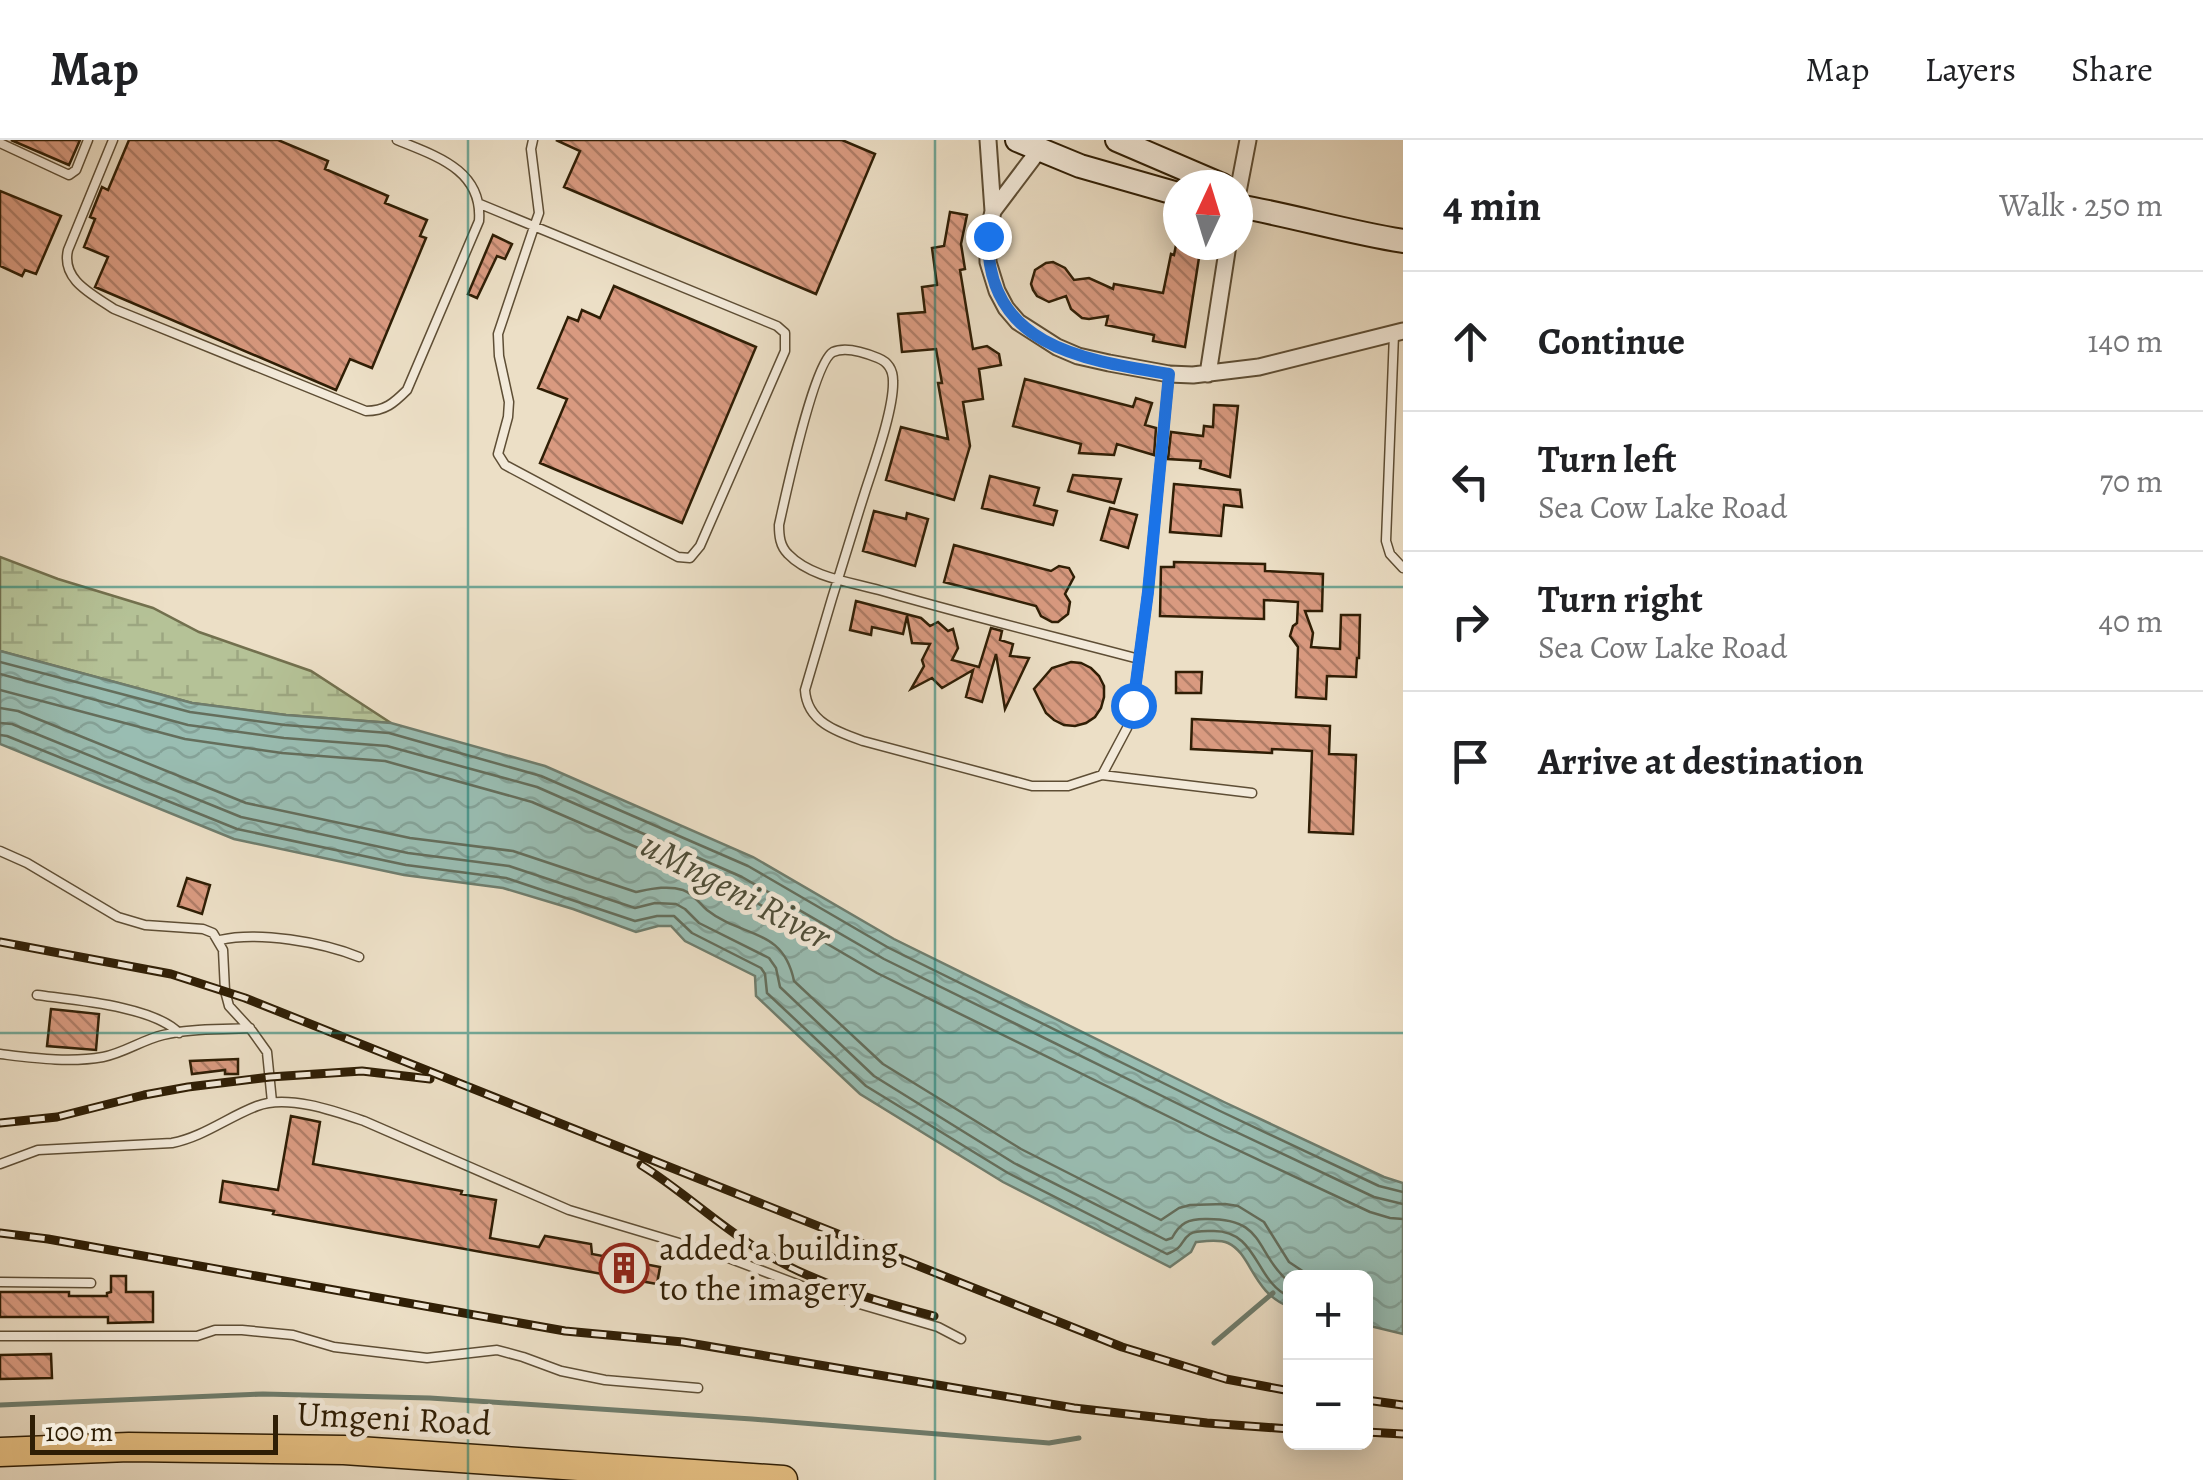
<!DOCTYPE html>
<html lang="en">
<head>
<meta charset="utf-8">
<style>
	body { margin:0; font-family:Alegreya,serif; background:#f6f6f6; color:#202124 }
	.controls { position:absolute; right:30px; bottom:30px; display:grid; overflow:hidden; border-radius:15px; box-shadow:0 5px 25px #0003 }
	.controls button { width:90px; height:90px; display:grid; place-items:center; padding:0; border:0; border-bottom:2px solid #e0e0e0; background:#fff; color:#202124; font:50px sans-serif }
	.compass { position:absolute; left:1163px; top:30px; width:90px; height:90px; border-radius:50%; background:#fff; box-shadow:0 5px 25px #0003; rotate:4deg }
	.scale { position:absolute; left:30px; bottom:25px; width:248px; box-sizing:border-box; padding-left:10px; border:5px solid #2f1e05; border-top:0; font-size:28px; line-height:35px; white-space:nowrap; color:#2f1e05; -webkit-text-stroke:8px #f3eada; paint-order:stroke }
	.stop { position:absolute; width:30px; height:30px; margin:-22px; border:8px solid #1a73e8; border-radius:50%; background:#fff }
	.stop.end { background:#1a73e8; border-color:#fff; box-shadow:0 2px 10px #0008 }
	.list { margin:0; padding:0; list-style:none }
	h2 { display:flex; justify-content:space-between; align-items:center; height:130px; margin:0; padding:0 40px; font-size:42px }
	h2 small { font-size:32px; font-weight:400; color:#757577 }
	.list li { display:grid; grid-template-columns:65px 1fr auto; gap:30px; align-items:center; box-sizing:border-box; height:140px; padding:0 40px; border-top:2px solid #e0e0e0 }
	.list b { display:block; font-size:38px; white-space:nowrap }
	.list p { margin:0; font-size:32px; white-space:nowrap; color:#757577 }
	.list em { font-size:32px; font-style:normal; color:#757577 }
	.icon { flex:none; width:55px; height:55px; fill:none; stroke:currentColor; stroke-width:2; stroke-linecap:round; stroke-linejoin:round }
	.map { position:relative; flex:none; width:1403px; height:1340px; overflow:hidden }
	header { display:flex; align-items:center; gap:60px; box-sizing:border-box; height:140px; padding:0 50px; background:#fff; border-bottom:2px solid #e0e0e0 }
	header strong { font-size:48px }
	nav { display:flex; gap:55px; margin-inline-start:auto; font-size:35px }
	main { display:flex }
	aside { flex:1; background:#fff }
	.map>svg:first-child { display:block }
	.wetland { fill:url(#wetland-marsh); stroke:#72704e; stroke-width:2.5 }
	.water { fill:url(#water-waves); stroke:#6f7d6d; stroke-width:2.5 }
	.lines { fill:none; stroke-linecap:round; stroke-linejoin:round }
	.shore { stroke:#646e5c; stroke-width:2.5 }
	.stream { stroke:#6f7d6d; stroke-width:5 }
	.building { fill:url(#building-back-hatch); stroke:#2f1e05; stroke-width:2.5 }
	.lane-casing { stroke:#5e4e35; stroke-width:11 }
	.street-casing { stroke:#5e4e35; stroke-width:19 }
	.secondary-casing { stroke:#2f1e05; stroke-width:26 }
	.highway-casing { stroke:#2f1e05; stroke-width:31 }
	.lane { stroke:#f3eada; stroke-width:8 }
	.street { stroke:#f3eada; stroke-width:15 }
	.secondary { stroke:#f3eada; stroke-width:22 }
	.highway { stroke:#e6c083; stroke-width:28 }
	.rail-casing { stroke:#2f1e05; stroke-width:9 }
	.rail { stroke:#f3eada; stroke-width:5; stroke-dasharray:15; stroke-linecap:butt }
	.route { stroke:#1a73e8; stroke-width:12 }
	.grid { fill:none; stroke:#0f766e; stroke-width:2.5; stroke-opacity:0.55 }
	.labels { text-anchor:middle; stroke-width:10; stroke-linejoin:round; paint-order:stroke }
	.poi-label { font-size:35px; fill:#2f1e05; stroke:#f3eada; text-anchor:start }
	.street-label { font-size:35px; fill:#2f1e05; stroke:#f3eada }
	.water-label { font-size:38px; font-style:italic; fill:#4f4e39; stroke:#f3eada }
</style>
</head>
<body>
<header>
<strong>Map</strong>
<nav><a>Map</a><a>Layers</a><a>Share</a></nav>
</header>
<main>
<div class="map">
<svg width="1403" height="1340" viewBox="0 0 1403 1340">
	<defs>
		<pattern id="wetland-marsh" width="20" height="14" patternUnits="userSpaceOnUse" patternTransform="scale(2.5)"><rect width="20" height="14" fill="#b5c297"/><path d="M1 5h8M5 5V1M11 12h8M15 12V8" fill="none" stroke="#9ca681"/></pattern>
		<pattern id="water-waves" width="16" height="10" patternUnits="userSpaceOnUse" patternTransform="scale(2.5)"><rect width="16" height="10" fill="#99bdb2"/><path d="M0 5q4-4 8 0t8 0" fill="none" stroke="#84a298"/></pattern>
		<pattern id="building-back-hatch" width="6" height="6" patternUnits="userSpaceOnUse" patternTransform="scale(2.5)"><rect width="6" height="6" fill="#d99a80"/><path d="M-1 5l2 2M0 0l6 6M5-1l2 2" fill="none" stroke="#b07d67"/></pattern>
	</defs>
	<rect width="100%" height="100%" fill="#ecdfc6"/>
	<filter id="stains"><feTurbulence type="fractalNoise" baseFrequency=".002" numOctaves="4"/><feColorMatrix values="0 0 0 0 .2 0 0 0 0 .09 0 0 0 0 .02 0 0 0 .5 -.17"/></filter>
	<radialGradient id="worn" r=".72"><stop offset=".6" stop-color="#630" stop-opacity="0"/><stop offset="1" stop-color="#630" stop-opacity=".3"/></radialGradient>
	<path class="wetland" d="M0,417L58,439L153,468L199,492L311,531L391,583L286,575L192,563L0,511Z"/>
	<path class="water" d="M0,511L192,563L286,575L391,583L545,626L753,717L894,799L1224,962L1384,1037L1403,1043V1194L1366,1185V1138H1290V1167C1252,1153 1252,1114 1228,1103C1219,1099 1206,1101 1196,1102L1191,1112L1170,1127L1003,1042L860,954L756,856L755,836L685,801L671,786H658L636,792L573,769L503,748L404,735L234,699L0,604Z"/>
	<g class="lines">
		<path class="shore" d="M0,522L190,572L285,585L389,593L541,636L748,726L889,808L1220,971L1379,1046L1403,1052
			M0,534L188,585L284,598L387,606L537,647L742,737L884,819L1215,982L1374,1057L1403,1064
			M0,550L185,599L282,613L385,621L532,662L735,750L877,833L1208,996L1370,1072L1390,1078L1403,1079
			M0,568L18,571L246,663L410,698L513,711L636,752C651,749 667,745 683,750C694,754 699,763 707,770C742,798 783,787 794,841L883,924L1021,1009L1161,1080L1179,1068L1190,1065L1225,1064L1238,1066L1264,1082L1289,1122L1313,1138
			M0,583L12,584L241,677L408,713L509,726L635,768L655,763L676,764L685,769L699,783L769,818L776,828L780,847L874,936L1014,1023L1166,1100L1172,1098C1180,1083 1188,1079 1205,1079C1267,1078 1253,1111 1290,1143
			M0,595L7,596L237,689L406,725L506,738L635,781L657,776H674L692,793L761,828L765,834L767,853L866,946L1008,1033L1167,1114C1185,1107 1180,1101 1190,1094C1196,1090 1207,1091 1214,1091C1258,1091 1255,1142 1290,1157"/>
		<path class="stream" d="M1214,1203L1273,1153
			M0,1265L263,1254L430,1258L752,1279L1049,1303L1079,1298"/>
	</g>
	<path class="building" d="M11,0H80L69,25Z
		M129,0H278L328,21L325,29L388,56L385,63L427,80L420,96L426,98L372,228L350,219L336,250L95,147L108,117L84,107L95,79L90,77L102,47L108,50Z
		M556,0H842L875,14L816,154L564,47L580,11Z
		M0,51L61,76L36,134L25,130L22,136L0,126Z
		M950,72L967,75L961,104L965,129L960,130L973,209L987,206L999,214L1001,225L979,229L983,259L963,262L970,306L954,360L886,340L901,287L948,299L938,243H942L936,209L902,212L898,174L925,172L922,147L937,145L932,108L944,106Z
		M493,95L512,104L505,119L497,116L477,158L468,154Z
		M1176,105H1201L1185,207L1153,201L1154,195L1106,185L1108,176L1089,179L1082,178L1071,169L1066,156L1049,162L1037,156L1033,150L1031,144L1035,130L1046,123L1053,122L1065,128L1074,140L1089,138L1113,149L1114,144L1163,153L1171,114L1174,115Z
		M614,146L756,207L682,383L540,323L567,259L538,248L568,177L578,181L582,170L600,178Z
		M1025,239L1133,267L1136,258L1152,263L1145,285L1156,288L1154,315L1117,304L1114,315L1079,313L1081,304L1013,286Z
		M1214,265L1238,266L1230,337L1200,328L1201,321L1168,319L1171,292L1203,296L1204,286L1213,287Z
		M1073,335L1121,339L1114,363L1068,351Z
		M990,336L1039,348L1034,365L1057,371L1053,385L982,368Z
		M1174,344L1240,350L1242,367L1224,365L1221,396L1170,392Z
		M1110,368L1137,375L1128,408L1101,400Z
		M874,371L906,379L907,373L928,379L915,426L863,411Z
		M954,405L1051,431L1059,426L1069,428L1074,437L1065,454L1070,462L1068,474L1058,482H1052L1041,476L1036,466L944,442Z
		M1174,422L1265,424V431L1323,434L1322,471H1305L1313,493L1311,507L1340,509L1341,475H1360L1359,518H1357L1356,537L1327,536L1326,559L1296,557L1298,507L1290,496L1293,486L1297,483L1298,462L1264,460V479L1160,476L1161,427H1174Z
		M856,461L921,478L930,486L938,482L948,491L953,489L958,508L952,520L979,527L991,488L1002,491L1000,500L1013,504L1010,516L1029,518L1005,569L996,514L982,562L966,557L973,530L942,548L932,538L911,549L924,526L922,520L930,504L912,503L907,476L903,494L872,487L871,495L850,490Z
		M1071,522L1081,523L1091,528L1099,536L1104,546V557L1101,568L1095,577L1086,583L1075,586L1064,585L1054,580L1046,573L1034,549L1052,528Z
		M1176,532H1202L1201,553H1176Z
		M1192,579L1330,586L1329,614L1356,615L1353,694L1309,692L1312,611L1272,609V613L1191,609Z
		M187,738L210,745L202,774L178,766Z
		M51,869L99,874L96,910L47,906Z
		M238,919V934H225V930L192,934L190,921Z
		M291,976L320,982L313,1024L462,1051L461,1054L496,1060L490,1098L539,1107L545,1096L591,1104L592,1114L660,1127L657,1144L317,1082L273,1074L274,1071L220,1062L223,1041L278,1050Z
		M111,1136H126V1152H153V1182L108,1183V1177H0V1152H69V1156H107V1153L111,1152Z
		M51,1214L52,1238L0,1239V1215Z"/>
	<g class="lines">
		<g class="lane-casing">
			<path id="lane" d="M113,0L68,110C61,140 92,154 114,169L366,271C385,271 394,263 407,250L479,81C483,30 436,16 397,0
				M0,3L69,35L76,30L88,0
				M480,64L777,186L785,193V211L700,406L690,418L678,417L505,325L498,314L508,277L509,262L499,216L498,194L534,87L539,73L531,9L533,0
				M1394,194L1386,401L1390,414L1403,428
				M1139,519C1052,496 965,475 879,450C850,442 810,437 788,414C780,406 779,396 779,385C785,358 814,222 833,212C846,206 866,213 878,218C888,222 893,230 893,241C894,269 874,324 865,352C844,418 824,484 805,550C807,582 837,592 863,601L1032,646H1068L1102,635L1252,653
				M1102,635L1127,588L1133,565L1148,452L1169,234
				M0,711L27,723L118,777L145,785L203,789L213,793L223,810L225,851L229,866L252,891L267,912L272,962
				M220,800C258,791 322,802 359,817
				M37,855C74,860 153,866 179,893
				M0,914C34,918 69,923 103,917C124,913 142,900 163,895C191,888 221,890 250,888
				M0,1024L38,1010L172,1003C203,997 228,977 257,966C287,954 335,971 364,981L569,1070L726,1117L815,1151L938,1187L961,1199
				M0,1142L91,1143
				M0,1196H197L215,1190H242L293,1195L334,1207L427,1218L497,1210L523,1217L561,1231L605,1240L698,1248"/>
		</g>
		<g class="street-casing">
			<path id="street" d="M988,0L993,71L988,95V122L997,151L1006,168L1018,182L1057,207L1078,216L1109,223L1169,234L1193,235L1259,227L1403,191
				M1238,52L1248,0
				M993,71L1039,10
				M1208,234L1228,105"/>
		</g>
		<g class="secondary-casing">
			<path id="secondary" d="M1017,0L1080,26L1178,54
				M1117,0L1222,45
				M1238,66C1294,76 1347,92 1403,101"/>
		</g>
		<g class="highway-casing">
			<path id="highway" d="M0,1312L129,1307L344,1310L783,1340"/>
		</g>
		<use href="#lane" class="lane"/>
		<use href="#street" class="street"/>
		<use href="#secondary" class="secondary"/>
		<use href="#highway" class="highway"/>
		<g class="rail-casing">
			<path id="rail" d="M0,802L171,834L245,858L1122,1207L1226,1239L1290,1251
				M0,983L57,977L144,955L188,947L270,937L362,931L430,939
				M641,1025C683,1051 719,1086 761,1111C815,1144 873,1160 934,1176
				M0,1093L48,1099L565,1191L683,1202L1074,1268L1207,1283L1290,1289
				M1366,1260L1403,1265
				M1366,1292L1403,1294"/>
		</g>
		<use href="#rail" class="rail"/>
	</g>
	<g class="lines">
		<path class="route" d="M988,96C986,206 1082,220 1169,234L1148,452L1133,565"/>
	</g>
	<path class="grid" d="M468,0V1340M935,0V1340M0,447H1403M0,893H1403"/>
	<defs>
		<g id="building-ring" transform="scale(2.5)"><circle r="9.5" fill="#f3eada" stroke="#8f2418" stroke-width="1.5"/><path d="M-4-6H4V6H1V3H-1V6H-4ZM-2.5-4.3h1.7v1.8h-1.7ZM.8-4.3h1.7v1.8H.8ZM-2.5-1h1.7V.8h-1.7ZM.8-1h1.7V.8H.8Z" fill="#8f2418"/></g>
	</defs>
	<g fill-rule="evenodd">
		<use href="#building-ring" x="624" y="1128"/>
	</g>
	<g class="labels">
		<g class="poi-label">
			<text x="659" y="1120">added a building<tspan x="659" dy="40">to the imagery</tspan></text>
		</g>
		<g class="street-label">
			<text transform="translate(394 1278) rotate(3)" y="12">Umgeni Road</text>
		</g>
		<g class="water-label">
			<text transform="translate(736 750) rotate(28)" y="13">uMngeni River</text>
		</g>
	</g>
	<rect width="100%" height="100%" filter="url(#stains)"/>
	<rect width="100%" height="100%" fill="url(#worn)"/>
</svg>
<div class="controls">
<button>+</button>
<button>−</button>
</div>
<svg class="compass" viewBox="-18 -18 36 36"><path d="M0-13l5 13h-10z" fill="#e53935"/><path d="M0 13l5-13h-10z" fill="#757577"/></svg>
<div class="scale">100 m</div>
<div class="stop" style="left:1133px;top:565px"></div>
<div class="stop end" style="left:988px;top:96px"></div>
</div>
<aside>
<h2>4 min<small>Walk · 250 m</small></h2>
<ul class="list">
<li><svg class="icon" aria-label="ahead" viewBox="0 0 24 24"><path d="M12 20V5M6 11l6-6 6 6"/></svg><div><b>Continue</b></div><em>140 m</em></li>
<li><svg class="icon" aria-label="left" viewBox="0 0 24 24"><path d="M17 20v-9H6M10 6l-5 5 5 5"/></svg><div><b>Turn left</b><p>Sea Cow Lake Road</p></div><em>70 m</em></li>
<li><svg class="icon" aria-label="right" viewBox="0 0 24 24"><path d="M7 20v-9h11M14 6l5 5-5 5"/></svg><div><b>Turn right</b><p>Sea Cow Lake Road</p></div><em>40 m</em></li>
<li><svg class="icon" aria-label="arrive" viewBox="0 0 24 24"><path d="M6 21V4h12l-3 4 3 4H6"/></svg><div><b>Arrive at destination</b></div></li>
</ul>
</aside>
</main>
</body>
</html>
